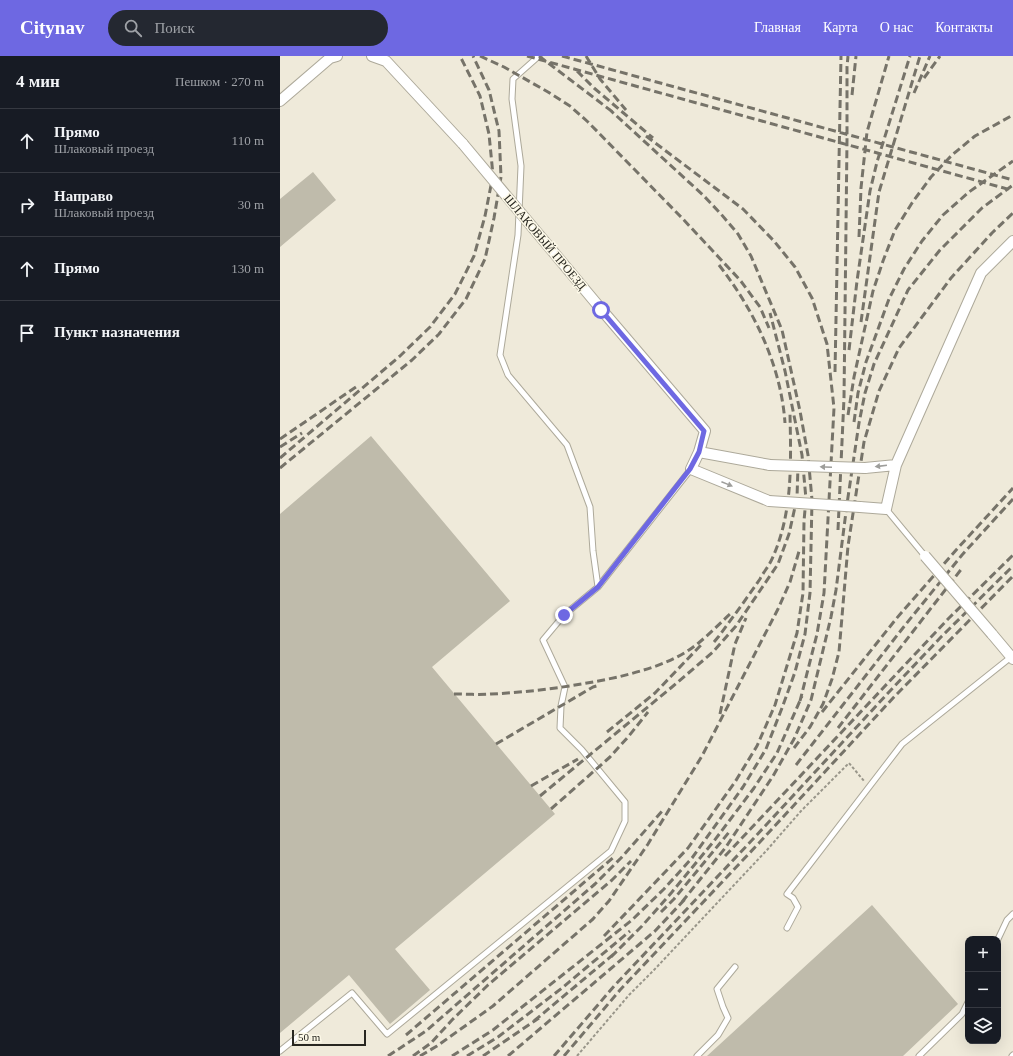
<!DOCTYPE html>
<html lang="ru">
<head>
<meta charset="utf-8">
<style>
	body { margin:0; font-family:Georgia,serif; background:#242831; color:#f1f3f6 }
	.controls { position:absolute; right:12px; bottom:12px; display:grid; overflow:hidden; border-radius:8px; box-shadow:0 4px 16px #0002 }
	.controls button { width:36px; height:36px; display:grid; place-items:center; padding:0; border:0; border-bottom:1px solid #363941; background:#171b24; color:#f1f3f6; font:20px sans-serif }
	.scale { position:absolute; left:12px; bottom:10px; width:74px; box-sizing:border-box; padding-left:4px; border:2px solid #282721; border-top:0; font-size:11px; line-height:14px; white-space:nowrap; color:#282721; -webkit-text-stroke:3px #fcf8e7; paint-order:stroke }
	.stop { position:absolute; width:12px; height:12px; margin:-9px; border:3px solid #6e68e2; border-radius:50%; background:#fff }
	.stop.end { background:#6e68e2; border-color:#fff; box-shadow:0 1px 4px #0008 }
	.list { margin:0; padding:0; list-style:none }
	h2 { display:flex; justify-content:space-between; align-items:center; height:52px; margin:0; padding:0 16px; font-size:17px }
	h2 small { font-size:13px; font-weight:400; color:#9ea1a6 }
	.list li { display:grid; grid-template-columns:26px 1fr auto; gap:12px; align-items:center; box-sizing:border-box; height:64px; padding:0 16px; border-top:1px solid #363941 }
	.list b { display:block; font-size:15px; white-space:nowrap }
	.list p { margin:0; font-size:13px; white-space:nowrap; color:#9ea1a6 }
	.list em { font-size:13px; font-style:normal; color:#9ea1a6 }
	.icon { flex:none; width:22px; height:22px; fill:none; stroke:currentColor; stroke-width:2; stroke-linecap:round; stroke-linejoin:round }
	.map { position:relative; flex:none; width:733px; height:1000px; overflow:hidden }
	header { display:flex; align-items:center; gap:24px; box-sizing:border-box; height:56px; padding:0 20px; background:#6e68e2; color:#fff }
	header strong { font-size:19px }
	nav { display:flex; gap:22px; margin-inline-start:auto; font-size:14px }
	.search { width:280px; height:36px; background:#242831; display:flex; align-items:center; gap:10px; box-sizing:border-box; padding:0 14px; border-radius:22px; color:#9ea1a6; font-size:15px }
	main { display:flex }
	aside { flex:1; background:#171b24 }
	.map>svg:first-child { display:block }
	.building { fill:#bfbbab }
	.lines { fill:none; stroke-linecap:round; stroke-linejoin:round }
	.service-casing { stroke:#ada99a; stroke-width:7 }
	.minor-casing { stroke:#ada99a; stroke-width:12 }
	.path { stroke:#99968a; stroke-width:2; stroke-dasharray:3 2; stroke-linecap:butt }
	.service { stroke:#fff; stroke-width:5 }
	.minor { stroke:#fff; stroke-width:10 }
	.rail { stroke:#767369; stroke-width:3; stroke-dasharray:8 4; stroke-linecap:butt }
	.minor-bridge-casing { stroke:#ada99a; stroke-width:12; stroke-linecap:butt }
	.minor-bridge { stroke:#fff; stroke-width:10 }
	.oneway { fill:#9e9e9b }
	.route { stroke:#6e68e2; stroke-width:5 }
	.labels { text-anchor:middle; stroke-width:3; stroke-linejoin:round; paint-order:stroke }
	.street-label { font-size:12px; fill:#282721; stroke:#fcf8e7 }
</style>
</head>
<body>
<header>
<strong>Citynav</strong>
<div class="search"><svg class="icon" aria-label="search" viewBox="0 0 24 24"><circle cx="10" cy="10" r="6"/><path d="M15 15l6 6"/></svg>Поиск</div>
<nav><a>Главная</a><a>Карта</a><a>О нас</a><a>Контакты</a></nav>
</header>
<main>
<aside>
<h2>4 мин<small>Пешком · 270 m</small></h2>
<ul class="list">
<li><svg class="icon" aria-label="ahead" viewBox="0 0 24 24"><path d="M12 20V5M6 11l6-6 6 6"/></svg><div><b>Прямо</b><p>Шлаковый проезд</p></div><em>110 m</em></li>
<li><svg class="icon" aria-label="right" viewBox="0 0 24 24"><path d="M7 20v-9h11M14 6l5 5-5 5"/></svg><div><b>Направо</b><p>Шлаковый проезд</p></div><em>30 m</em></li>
<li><svg class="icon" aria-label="ahead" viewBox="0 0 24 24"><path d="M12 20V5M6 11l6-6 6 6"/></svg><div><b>Прямо</b></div><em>130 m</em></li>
<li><svg class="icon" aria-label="arrive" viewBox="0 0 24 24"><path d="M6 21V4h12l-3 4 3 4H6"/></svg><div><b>Пункт назначения</b></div></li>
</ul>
</aside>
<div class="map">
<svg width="733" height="1000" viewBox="0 0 733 1000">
	<rect width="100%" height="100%" fill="#efeada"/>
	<path class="building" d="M33,116L56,144L0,191V143Z
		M91,380L230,545L152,611L275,758L115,893L150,934L110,968L69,919L0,977V458Z
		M592,849L678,948L623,1000H427Z"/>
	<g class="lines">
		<g class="service-casing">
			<path id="service" d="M259,0L233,23L232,43L241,110L238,179L220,299L228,319L287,389L310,451L313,495L318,531L411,413
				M606,453L645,500
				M507,872L518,851L513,842L507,838L622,688L731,601
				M718,883L727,864L733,858
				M0,995L72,937L107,978L331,795L345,765V746L302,694L280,672L281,650L285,631L263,584L284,559L318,531
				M417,1000L438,979L448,962L443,951L437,933L455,911
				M639,1000L682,958L688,946
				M732,1000L733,999"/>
		</g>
		<g class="minor-casing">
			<path id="minor" d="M92,0L106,5L183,88
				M0,45L50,2L57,0
				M321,253L425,375L419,396L411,413L489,445
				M419,396L490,409
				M585,412L616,409
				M580,451L606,453L616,409L701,217L733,185
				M712,578L733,603"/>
		</g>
		<path class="path" d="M297,1000L349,939L374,914L487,794L521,755L569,707L584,725"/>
		<use href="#service" class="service"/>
		<use href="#minor" class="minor"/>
		<path class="rail" d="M200,0L224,11L268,36L290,50L308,66L402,162L460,224L480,251L489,272
			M247,0L731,134
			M259,0L334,57
			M282,0L733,124
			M306,0L320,23L346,54
			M297,15L314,32L373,82
			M644,22L660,0
			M634,37L650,0
			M572,39L576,0
			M366,80L463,153L494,185L515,211L532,242L547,288L554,352L544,537L537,578L520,645
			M579,181L581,132L587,76L609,0
			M439,209C474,254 501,309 505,367
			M581,266L599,136L640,0
			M569,294L577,225L590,135L597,106L630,0
			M555,316L561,0
			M568,359L574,321L593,235L603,205L615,174L632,147L651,121L672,99L695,80L733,59
			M574,366L578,337L586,306L609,243L624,213L642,185L663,159L689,136L733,105
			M0,383L76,331
			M0,391L22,377
			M0,402L120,300L150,271L175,238L194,200L205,160L213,119L209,78L200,40L180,0
			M0,412L132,304L159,278L186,243L205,203L214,162L221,121L219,75L209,34L193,0
			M558,474L564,342L567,84V11L568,0
			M434,586L439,580C453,561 467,542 480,523C483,517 488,511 491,505C513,459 511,408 510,358
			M174,638C186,638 199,639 211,638C253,636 296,630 338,621C362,615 388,608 409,594C424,584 437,570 450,558
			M542,656L616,563L677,493L733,432
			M440,658L455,588L466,562
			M558,672L683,511
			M327,676L375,637L421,589
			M216,688L313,631L320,629
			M514,692L530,671L543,648L552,623L559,596L568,490L584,386L599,335L619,292L671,222L712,177L733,157
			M516,709L626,568L682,499L733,443
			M251,730L298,703
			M260,740L392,631L433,596L456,570L498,508L509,478L517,442L518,410
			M271,753L330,701L348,681L368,656
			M445,800L669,562L733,499
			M402,846L446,791L493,720L514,683L531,644L551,561L556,534L567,448L579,367L585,337L594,308L628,234L660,194L702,152L733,129
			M381,856L394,843L450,775
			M324,880L408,792L455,726L477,690L495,649L517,577L523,537L524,465L526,443L522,399L505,315L490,257
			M331,901L362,870L392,836L434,785L474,732L497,697L522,640
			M254,965L335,897
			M126,979L335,800
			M108,1000L146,975L315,828L341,802L384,753
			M133,1000L151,987L172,964L208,929L332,824L351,805
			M140,1000L157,990L213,950L313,863L329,845L368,788L422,700L484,580L498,553L510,526L520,492
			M172,1000L213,974L352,864L384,833L412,802L463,731L486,693L502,652L515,616L525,578L530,537L532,444L528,399L520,355L502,274L471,200L458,178L441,158L423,139L329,53
			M187,1000L218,981L282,932L350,875
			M203,1000L259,962
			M228,1000L375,875L406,842
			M274,1000L335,929L474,782L609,636L661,581L733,510
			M284,1000L340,934L479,787L614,641L733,520"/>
		<g class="minor-bridge-casing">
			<path id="minor-bridge" d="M183,88L321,253
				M490,409L585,412
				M489,445L580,451
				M645,500L712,578"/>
		</g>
		<use href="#minor-bridge" class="minor-bridge"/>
	</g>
	<defs><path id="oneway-solid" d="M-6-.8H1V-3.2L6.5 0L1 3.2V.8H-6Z"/></defs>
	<g class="oneway">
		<use href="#oneway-solid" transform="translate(601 410) rotate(173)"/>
		<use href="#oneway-solid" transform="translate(546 411) rotate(-178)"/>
		<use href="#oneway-solid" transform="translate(447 428) rotate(22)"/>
	</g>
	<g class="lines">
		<path class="route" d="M284,559L318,531L410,413L419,396L424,375L321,254"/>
	</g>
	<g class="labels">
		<g class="street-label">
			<text transform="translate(265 186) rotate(50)" y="4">ШЛАКОВЫЙ ПРОЕЗД</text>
		</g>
	</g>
</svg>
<div class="controls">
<button>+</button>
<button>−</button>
<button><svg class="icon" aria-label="layers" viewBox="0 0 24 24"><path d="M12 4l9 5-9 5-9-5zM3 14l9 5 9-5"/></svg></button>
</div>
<div class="scale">50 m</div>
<div class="stop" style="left:321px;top:254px"></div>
<div class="stop end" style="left:284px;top:559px"></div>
</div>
</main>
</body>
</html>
